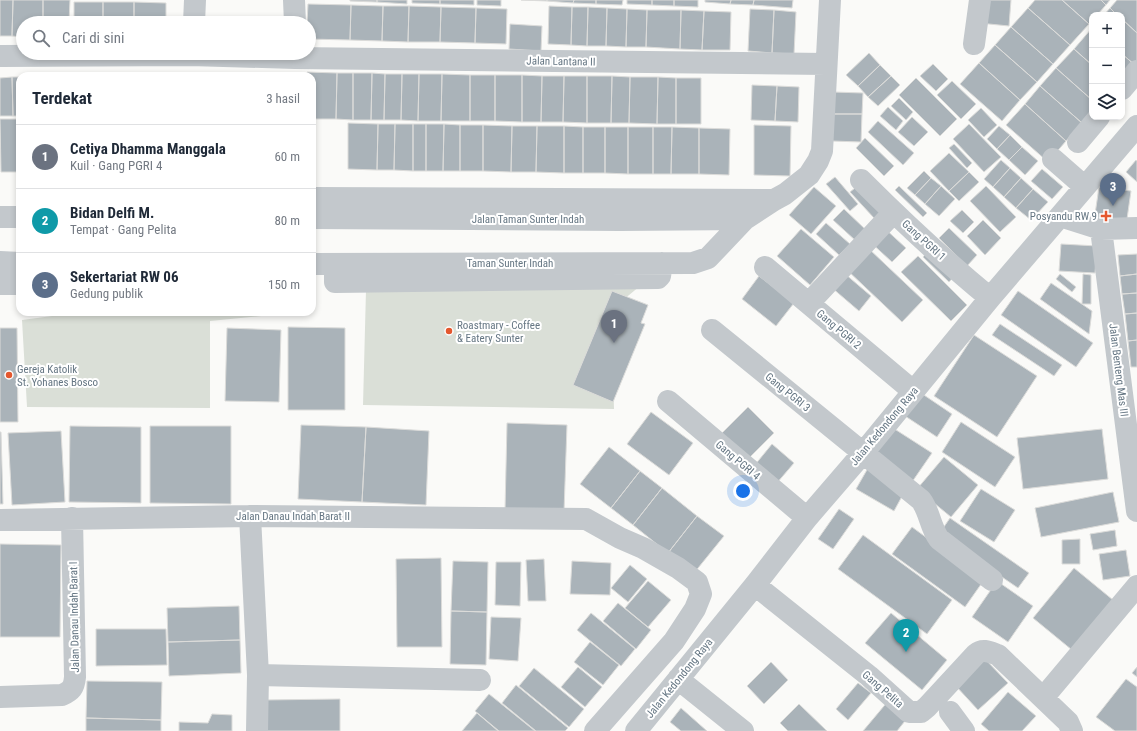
<!DOCTYPE html>
<html lang="id">
<head>
<meta charset="utf-8">
<style>
	body { margin:0; font-family:"Roboto Condensed",sans-serif; background:#f6f6f7; color:#1f2937 }
	.controls { position:absolute; right:12px; top:12px; display:grid; overflow:hidden; border-radius:8px; box-shadow:0 2px 6px #0003 }
	.controls button { width:36px; height:36px; display:grid; place-items:center; padding:0; border:0; border-bottom:1px solid #e0e1e3; background:#fff; color:#1f2937; font:20px sans-serif }
	.you { position:absolute; left:743px; top:491px; width:14px; height:14px; margin:-10px; border:3px solid #fff; border-radius:50%; background:#1a73e8; box-shadow:0 0 0 6px #1a73e833 }
	.badge { display:grid; place-items:center; width:26px; height:26px; border-radius:50%; background:#e4572e; color:#fff; font-size:13px; font-weight:700 }
	.pin { position:absolute; translate:-50% -33px; filter:drop-shadow(0 1px 2px #0008) }
	.pin::after { content:''; position:absolute; top:21px; width:14px; height:12px; background:inherit; clip-path:polygon(0 0,100% 0,50% 100%) }
	.list { margin:0; padding:0; list-style:none }
	h2 { display:flex; justify-content:space-between; align-items:center; height:52px; margin:0; padding:0 16px; font-size:17px }
	h2 small { font-size:13px; font-weight:400; color:#747a83 }
	.list li { display:grid; grid-template-columns:26px 1fr auto; gap:12px; align-items:center; box-sizing:border-box; height:64px; padding:0 16px; border-top:1px solid #e0e1e3 }
	.list b { display:block; font-size:15px; white-space:nowrap }
	.list p { margin:0; font-size:13px; white-space:nowrap; color:#747a83 }
	.list em { font-size:13px; font-style:normal; color:#747a83 }
	.icon { flex:none; width:22px; height:22px; fill:none; stroke:currentColor; stroke-width:2; stroke-linecap:round; stroke-linejoin:round }
	.map { position:relative; flex:none; width:1137px; height:731px; overflow:hidden }
	.search { position:absolute; background:#fff; box-shadow:0 2px 6px #0003; left:16px; top:16px; width:300px; height:44px; display:flex; align-items:center; gap:10px; box-sizing:border-box; padding:0 14px; border-radius:22px; color:#747a83; font-size:15px }
	.panel { position:absolute; background:#fff; box-shadow:0 2px 6px #0003; left:16px; top:72px; width:300px; height:244px; border-radius:12px }
	.map>svg:first-child { display:block }
	.green { fill:#dadfd7 }
	.building { fill:#aab3b9; stroke:#dcdcda }
	.lines { fill:none; stroke-linecap:round; stroke-linejoin:round }
	.minor { stroke:#c3c8cc; stroke-width:22 }
	.poi-dot { fill:#e4572e; stroke:#fff; stroke-width:1.5 }
	.labels { text-anchor:middle; stroke-width:4; stroke-linejoin:round; paint-order:stroke }
	.street-label { font-size:11px; fill:#657683; stroke:#fff }
	.poi-label { font-size:11px; fill:#657683; stroke:#fff; text-anchor:start }
</style>
</head>
<body>
<div class="map">
<svg width="1137" height="731" viewBox="0 0 1137 731">
	<rect width="100%" height="100%" fill="#fafaf8"/>
	<path class="green" d="M646,281L611,310L614,409L363,405L366,290Z
		M82,312H272L271,315L210,321V408L27,407L22,320Z"/>
	<path class="building" d="M0,0H13L12,36H0Z
		M13,0H43V23H23V37L12,36Z
		M43,0H70L69,23H43Z
		M350,0H377V2L350,1Z
		M377,0H407V4L377,2Z
		M412,0H440V4L412,3Z
		M440,0H474V5L440,4Z
		M477,0H501V6L477,5Z
		M521,0H547V1Z
		M547,0H574L573,3L547,1Z
		M574,0H596V4L573,3Z
		M596,0H623L622,5L596,4Z
		M627,0H652V5L627,4Z
		M652,0H674V6L652,5Z
		M674,0H698V7L674,6Z
		M705,0H731L730,4L705,2Z
		M731,0H754L753,5L730,4Z
		M754,0H793L792,8L753,5Z
		M982,0H1011L1009,26L979,23Z
		M1035,0H1062L1089,24L1070,45L1028,8Z
		M1062,0H1101L1106,5L1097,15H1092V20L1089,24Z
		M1101,0H1110L1106,5Z
		M1117,0H1137V33L1122,19V15H1117L1110,8Z
		M74,2H103V23H74Z
		M103,2H134V23H103Z
		M134,2L166,3V23H134Z
		M308,4L351,5L350,40L309,39V23H307Z
		M351,5L383,6L382,41L350,40Z
		M383,6H409L408,42L382,41Z
		M409,6L441,7L440,42H408Z
		M549,6L572,7L571,45L548,44Z
		M441,7L476,8L475,43L440,42Z
		M572,7H588L587,46L571,45Z
		M588,7L607,8L606,46H587Z
		M476,8L507,9L506,44L475,43Z
		M607,8L627,9L626,47L606,46Z
		M1028,8L1070,45L1053,64L1011,27Z
		M1110,8L1117,15H1104Z
		M627,9L647,10L646,47H626Z
		M750,9L774,10L772,53L748,51Z
		M647,10H681L680,49L646,47Z
		M681,10L704,11L702,50L680,49Z
		M774,10L796,12L794,54L772,53Z
		M704,11L731,12L730,50H702Z
		M1122,19L1137,33V62L1135,65L1122,54Z
		M510,24L542,26L541,51L509,49Z
		M1011,27L1053,64L1037,82L995,45Z
		M1092,28V65L1074,49Z
		M995,45L1037,82L1020,100L979,63Z
		M1074,49L1092,65V100L1056,68Z
		M869,53L880,65L858,86L846,75Z
		M1122,54L1135,65L1122,79Z
		M979,63L1020,100L1002,121L960,84Z
		M933,64L948,79L936,91L920,76Z
		M880,65L891,76L868,97L858,86Z
		M1056,68L1092,100V112L1082,123L1040,86Z
		M307,72L337,73L336,119H312V76H307Z
		M337,73H353V120L336,119Z
		M353,73H372L371,120H353Z
		M372,73L385,74L384,120H371Z
		M168,74V76H138V75Z
		M385,74H402L401,120H384Z
		M402,74H419L418,121L401,120Z
		M419,74H442L441,121H418Z
		M442,74L470,75V121H441Z
		M104,75H138V76H104Z
		M470,75H495V121H470Z
		M495,75H522V122L495,121Z
		M522,75L542,76L541,122H522Z
		M542,76H564L563,122H541Z
		M564,76H587V123L563,122Z
		M587,76H612L611,123H587Z
		M612,76L630,77L629,123H611Z
		M891,76L900,85L878,106L868,97Z
		M12,77L13,116H0V78Z
		M12,77H20V116H13Z
		M630,77H658L657,124L629,123Z
		M658,77L676,78V124H657Z
		M676,78H701V124H676Z
		M916,78L957,119L940,136L899,95Z
		M952,81L976,104L961,119L937,95Z
		M752,85L777,86L775,121L751,120Z
		M777,86L799,87L798,122L775,121Z
		M1040,86L1082,123L1066,141L1025,104Z
		M833,92L863,93L862,114H832Z
		M899,98L913,112L906,120L891,106Z
		M1025,104L1066,141L1048,162L1006,125Z
		M888,107L903,121L896,130L880,116Z
		M981,108L997,125L984,137L968,120Z
		M832,114H862L861,142L832,141Z
		M912,117L928,132L914,146L898,132Z
		M0,119H20V172H1Z
		M878,121L914,153L903,165L868,132Z
		M348,123L378,124L377,170L348,169Z
		M378,124H395L394,170H377Z
		M395,124H413V171L394,170Z
		M413,124H426V171H413Z
		M426,124H444L443,171H426Z
		M444,124L460,125V171H443Z
		M969,124L1001,157L984,172L953,139Z
		M460,125H483V171H460Z
		M483,125L512,126L511,172L483,171Z
		M754,125L791,126L790,176L754,175Z
		M512,126H537L536,172H511Z
		M537,126H564V173L536,172Z
		M564,126L583,127V173H564Z
		M999,126L1010,135L997,149L987,139Z
		M583,127H605V173H583Z
		M605,127H628V174L605,173Z
		M628,127H653V174H628Z
		M653,127H672L671,174H653Z
		M672,127L699,128V174H671Z
		M699,128L730,129L729,175L699,174Z
		M1010,135L1022,147L1009,160L997,149Z
		M865,138L894,166L884,176L856,148Z
		M954,144L972,163L967,168L949,148Z
		M1022,147L1038,161L1025,175L1009,160Z
		M949,153L969,172L949,191L930,171Z
		M1001,160L1010,168L993,187L984,179Z
		M1136,160L1137,161V182L1126,172Z
		M1010,168L1021,178L1004,197L993,187Z
		M1042,169L1063,187L1052,199L1031,181Z
		M924,171L931,178L915,195L907,188Z
		M969,172L979,182L959,201L949,191Z
		M835,177L858,204L850,211L826,184Z
		M931,178L941,186L925,204L915,195Z
		M1021,178L1033,189L1016,208L1004,197Z
		M860,184L883,210L874,218L850,192Z
		M899,186L927,213L923,217L895,190Z
		M941,186L955,199L939,216L925,204Z
		M986,186L1016,217L1000,232L970,201Z
		M814,187L836,206L811,234L789,215Z
		M1099,187L1131,191L1126,226L1094,221Z
		M1033,189L1048,202L1031,220L1016,208Z
		M844,209L866,230L856,241L833,220Z
		M962,210L974,222L963,233L950,221Z
		M983,220L1001,238L985,255L967,236Z
		M826,223L850,244L839,255L816,234Z
		M882,226L906,248L892,262L868,240Z
		M949,228L977,255L967,266L939,238Z
		M801,229L834,257L810,285L777,256Z
		M1061,244L1097,246L1095,273L1059,271Z
		M867,247L923,300L902,322L846,269Z
		M931,248L957,273L949,282L923,257Z
		M1137,254V274L1120,276L1118,255Z
		M918,256L967,305L951,321L901,272Z
		M844,273L871,296L859,311L831,287Z
		M1060,274L1076,287L1072,292L1056,279Z
		M1083,274L1091,275V304H1082Z
		M1137,274V293L1122,294L1120,276Z
		M759,276L794,303L776,326L742,299Z
		M1051,283L1092,311L1089,334L1040,299Z
		M612,291L648,305L641,323L645,324L613,402L573,385Z
		M1018,291L1093,343L1076,367L1001,315Z
		M1137,293V313L1125,314L1122,294Z
		M1137,313V340L1128,341L1125,314Z
		M1000,324L1062,365L1054,376L992,335Z
		M288,327L345,328V410H288Z
		M0,328H17L18,422H0Z
		M227,328L281,330L279,402L225,401Z
		M974,335L1037,376L997,437L934,396Z
		M1137,340V367H1131L1128,341Z
		M918,391L952,414L937,437L902,414Z
		M748,407L774,433L747,460L721,434Z
		M651,412L693,443L669,475L627,444Z
		M961,422L1015,457L995,487L942,452Z
		M507,423L567,425L564,512L505,510Z
		M301,425L366,427L362,502L298,499Z
		M70,426L141,427V503L69,502Z
		M150,426H231V504L150,503Z
		M366,427L429,431L426,505L362,502Z
		M893,428L932,453L912,482L873,456Z
		M1102,429L1108,479L1023,489L1017,438Z
		M61,431L65,502L12,505L8,433Z
		M0,432H1L3,504H0Z
		M772,444L794,463L776,484L754,466Z
		M609,447L640,471L611,508L580,484Z
		M944,457L978,485L951,517L917,489Z
		M868,468L906,489L894,511L856,489Z
		M640,471L662,488L633,525L611,508Z
		M662,488L697,516L668,553L633,525Z
		M981,489L1015,510L994,542L960,521Z
		M1113,492L1119,522L1041,537L1035,508Z
		M839,509L854,519L833,549L818,539Z
		M697,516L724,536L694,573L668,553Z
		M950,518L1029,573L1018,588L939,534Z
		M912,527L984,580L965,607L892,554Z
		M1115,530L1117,546L1093,550L1090,534Z
		M863,535L952,600L927,634L838,569Z
		M1080,539V564H1062V540Z
		M0,544L61,545L60,637H0Z
		M1126,550L1130,576L1103,580L1099,554Z
		M441,558L442,647H397L396,559Z
		M544,559L546,601H528L526,560Z
		M453,561L488,562L487,612L451,611Z
		M572,561L611,563L610,595L570,594Z
		M496,562H521L520,606L495,605Z
		M630,565L647,579L628,602L611,588Z
		M1074,568L1113,600L1072,650L1033,618Z
		M648,581L671,600L648,627L625,608Z
		M997,581L1033,606L1008,642L972,617Z
		M618,603L651,630L636,649L603,621Z
		M239,606L240,640L168,642L167,608Z
		M451,611L487,612L486,665L450,664Z
		M591,613L635,649L621,666L577,630Z
		M891,613L947,660L922,690L865,643Z
		M491,617L521,618L518,661L489,659Z
		M96,629H166L167,665L96,666Z
		M240,640L241,673L169,676L168,642Z
		M590,642L619,665L603,685L574,662Z
		M985,659L1008,683L978,710L955,685Z
		M771,662L788,680L764,704L747,686Z
		M578,667L602,687L585,707L561,687Z
		M1137,667V677L1132,673Z
		M534,668L584,709L569,727L519,686Z
		M1126,679L1137,687V731H1115L1096,717Z
		M87,681L162,682L161,720L86,718Z
		M858,683L871,693L848,720L836,709Z
		M516,685L568,728L565,731H536L502,703Z
		M1008,692L1036,716L1022,731H989L981,724Z
		M489,694L535,731H499L475,711Z
		M340,699V731H265L264,700Z
		M889,700L909,716L897,731H863Z
		M799,704L827,731H788L780,723Z
		M681,708L707,731H681L670,722Z
		M477,713L498,731H462Z
		M212,714L232,715V731H179V722L208,723Z
		M86,718L161,720V731H86Z"/>
	<g class="lines">
		<path class="minor" d="M294,0L295,23
			M194,23L195,0
			M974,44L980,0
			M0,56L191,55L295,58L826,64
			M1122,89L1137,71
			M1078,142L1099,117
			M1053,159L1085,187
			M861,180C902,221 945,261 990,298
			M312,198L774,200
			M1060,216L1101,229L1137,228
			M0,217H20
			M312,218L620,220L745,219
			M1101,229L1137,511
			M0,262L20,263
			M312,264L693,263L708,258L745,219L774,200L785,194L809,175L818,161L822,151L830,0
			M335,264V282L658,278L660,276L662,263
			M765,267L913,391
			M0,284H20
			M809,303L893,213
			M712,330L921,500C930,512 930,527 939,539L992,580
			M668,401L807,518
			M250,516L258,675L257,731
			M0,520L250,516L586,519L620,538L643,548L678,568L697,582L701,594L695,609L674,641L595,731
			M755,585L869,676L909,712H921L927,707L976,654C983,648 990,652 998,655L1068,722L1072,731
			M258,675L480,680
			M678,679L743,731
			M0,697L62,695C71,691 74,688 75,677L72,518
			M1043,698L1137,586
			M950,712L964,731
			M636,731L755,585L807,518L863,453L990,298L1137,126"/>
	</g>
	<g class="poi-dot">
		<path d="M1104 210h4v4h4v4h-4v4h-4v-4h-4v-4h4z"/>
		<circle cx="449" cy="331" r="4"/>
		<circle cx="9" cy="375" r="4"/>
	</g>
	<g class="labels">
		<g class="street-label">
			<text transform="translate(561 61) rotate(1)" y="4">Jalan Lantana II</text>
			<text x="528" y="223">Jalan Taman Sunter Indah</text>
			<text transform="translate(924 240) rotate(42)" y="4">Gang PGRI 1</text>
			<text x="510" y="267">Taman Sunter Indah</text>
			<text transform="translate(839 329) rotate(40)" y="4">Gang PGRI 2</text>
			<text transform="translate(1119 370) rotate(83)" y="4">Jalan Benteng Mas III</text>
			<text transform="translate(788 392) rotate(39)" y="4">Gang PGRI 3</text>
			<text transform="translate(884 426) rotate(-50)" y="4">Jalan Kedondong Raya</text>
			<text transform="translate(738 460) rotate(40)" y="4">Gang PGRI 4</text>
			<text x="293" y="520">Jalan Danau Indah Barat II</text>
			<text transform="translate(74 617) rotate(-91)" y="4">Jalan Danau Indah Barat I</text>
			<text transform="translate(679 678) rotate(-51)" y="4">Jalan Kedondong Raya</text>
			<text transform="translate(883 689) rotate(41)" y="4">Gang Pelita</text>
		</g>
		<g class="poi-label">
			<text x="1097" y="220" text-anchor="end">Posyandu RW 9</text>
			<text x="457" y="329">Roastmary - Coffee<tspan x="457" dy="13">&amp; Eatery Sunter</tspan></text>
			<text x="17" y="373">Gereja Katolik<tspan x="17" dy="13">St. Yohanes Bosco</tspan></text>
		</g>
	</g>
</svg>
<div class="controls">
<button>+</button>
<button>−</button>
<button><svg class="icon" aria-label="layers" viewBox="0 0 24 24"><path d="M12 4l9 5-9 5-9-5zM3 14l9 5 9-5"/></svg></button>
</div>
<div class="you"></div>
<div class="pin badge" style="left:614px;top:343px;background:#6b7280">1</div>
<div class="pin badge" style="left:906px;top:652px;background:#0f9aa8">2</div>
<div class="pin badge" style="left:1113px;top:206px;background:#5c6f8a">3</div>
<div class="search"><svg class="icon" aria-label="search" viewBox="0 0 24 24"><circle cx="10" cy="10" r="6"/><path d="M15 15l6 6"/></svg>Cari di sini</div>
<section class="panel">
<h2>Terdekat<small>3 hasil</small></h2>
<ul class="list">
<li><span class="badge" style="background:#6b7280">1</span><div><b>Cetiya Dhamma Manggala</b><p>Kuil · Gang PGRI 4</p></div><em>60 m</em></li>
<li><span class="badge" style="background:#0f9aa8">2</span><div><b>Bidan Delfi M.</b><p>Tempat · Gang Pelita</p></div><em>80 m</em></li>
<li><span class="badge" style="background:#5c6f8a">3</span><div><b>Sekertariat RW 06</b><p>Gedung publik</p></div><em>150 m</em></li>
</ul>
</section>
</div>
</body>
</html>
